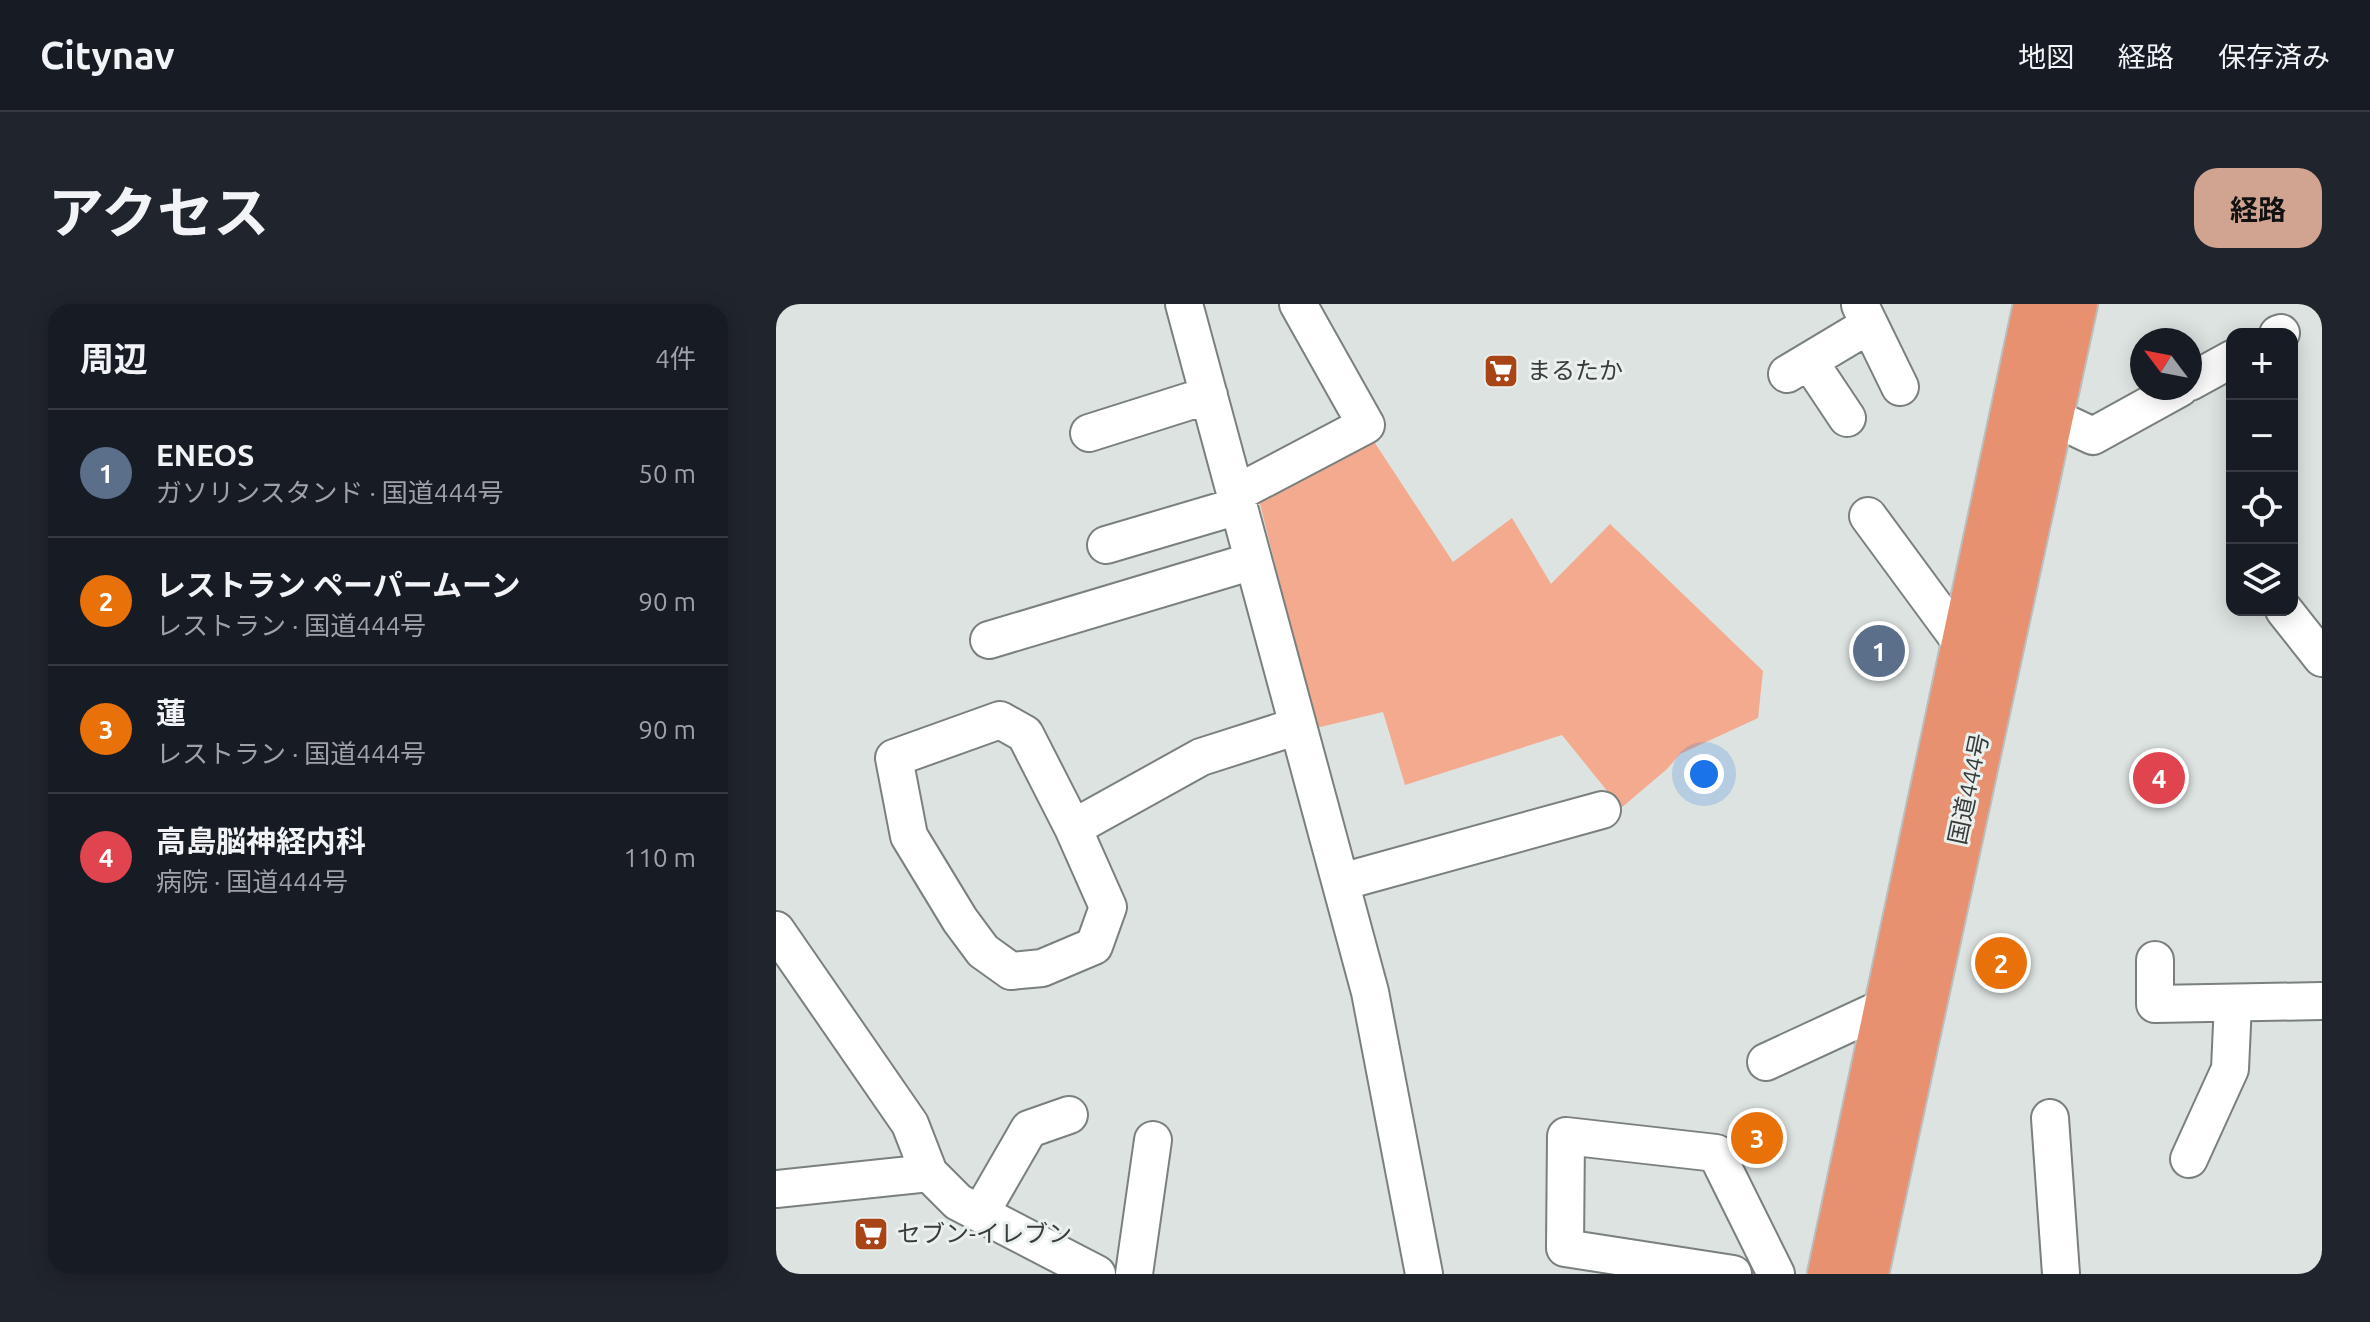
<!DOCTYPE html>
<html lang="ja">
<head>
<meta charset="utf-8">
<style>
	body { margin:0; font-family:Ubuntu,"Noto Sans JP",sans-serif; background:#20242c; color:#f1f3f6 }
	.controls { position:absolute; right:24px; top:24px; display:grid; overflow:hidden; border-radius:16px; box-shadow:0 4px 20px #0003 }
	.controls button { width:72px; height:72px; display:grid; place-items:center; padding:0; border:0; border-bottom:2px solid #363941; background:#171b24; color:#f1f3f6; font:40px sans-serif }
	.compass { position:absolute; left:1354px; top:24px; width:72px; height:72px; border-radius:50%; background:#171b24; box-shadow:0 4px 20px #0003; rotate:302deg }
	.you { position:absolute; left:928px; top:470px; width:28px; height:28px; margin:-20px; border:6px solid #fff; border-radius:50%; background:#1a73e8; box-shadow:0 0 0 12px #1a73e833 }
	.badge { display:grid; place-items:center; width:52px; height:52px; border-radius:50%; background:#d1a492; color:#fff; font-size:26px; font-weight:700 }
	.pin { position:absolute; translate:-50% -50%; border:4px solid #fff; box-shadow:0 2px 8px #0006 }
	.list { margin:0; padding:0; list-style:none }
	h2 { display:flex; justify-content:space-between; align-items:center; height:104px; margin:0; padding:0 32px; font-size:34px }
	h2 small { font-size:26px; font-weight:400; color:#9ea1a6 }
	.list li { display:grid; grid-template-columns:52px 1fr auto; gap:24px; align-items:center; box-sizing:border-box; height:128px; padding:0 32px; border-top:2px solid #363941 }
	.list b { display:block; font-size:30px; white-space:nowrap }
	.list p { margin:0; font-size:26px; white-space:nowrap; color:#9ea1a6 }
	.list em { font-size:26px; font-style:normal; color:#9ea1a6 }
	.icon { flex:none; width:44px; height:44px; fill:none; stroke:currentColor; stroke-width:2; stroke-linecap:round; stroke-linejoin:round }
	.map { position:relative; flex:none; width:1546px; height:970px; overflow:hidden; border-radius:24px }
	header { display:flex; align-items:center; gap:48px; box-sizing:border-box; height:112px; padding:0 40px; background:#171b24; border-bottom:2px solid #363941 }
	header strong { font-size:38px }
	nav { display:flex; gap:44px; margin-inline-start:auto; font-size:28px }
	.intro { display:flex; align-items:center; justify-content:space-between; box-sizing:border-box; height:192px; padding:0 48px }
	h1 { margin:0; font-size:56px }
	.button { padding:20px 36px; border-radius:24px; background:#d1a492; color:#111; font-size:28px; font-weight:700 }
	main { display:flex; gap:48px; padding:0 48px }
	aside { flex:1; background:#171b24; border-radius:24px; box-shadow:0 4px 20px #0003 }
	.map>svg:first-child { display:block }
	.green { fill:#f3aa8f }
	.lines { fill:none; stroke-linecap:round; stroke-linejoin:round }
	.minor-casing { stroke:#79807d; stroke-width:40 }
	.highway-casing { stroke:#bcbdbc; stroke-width:48 }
	.minor { stroke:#fff; stroke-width:36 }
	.highway { stroke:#e79170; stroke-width:44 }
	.labels { text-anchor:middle; stroke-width:6; stroke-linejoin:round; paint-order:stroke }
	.poi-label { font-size:24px; fill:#393c3b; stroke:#e9f0ed; text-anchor:start }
	.street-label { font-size:24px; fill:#393c3b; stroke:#e9f0ed }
</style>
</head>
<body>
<header>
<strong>Citynav</strong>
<nav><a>地図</a><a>経路</a><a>保存済み</a></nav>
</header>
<div class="intro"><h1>アクセス</h1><a class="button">経路</a></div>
<main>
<aside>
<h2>周辺<small>4件</small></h2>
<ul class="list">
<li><span class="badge" style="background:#5c6f8a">1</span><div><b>ENEOS</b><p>ガソリンスタンド · 国道444号</p></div><em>50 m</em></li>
<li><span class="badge" style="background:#e8710a">2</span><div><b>レストラン ペーパームーン</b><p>レストラン · 国道444号</p></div><em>90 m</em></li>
<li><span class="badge" style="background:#e8710a">3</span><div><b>蓮</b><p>レストラン · 国道444号</p></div><em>90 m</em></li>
<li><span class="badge" style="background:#e0444e">4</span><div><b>高島脳神経内科</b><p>病院 · 国道444号</p></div><em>110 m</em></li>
</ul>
</aside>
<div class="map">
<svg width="1546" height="970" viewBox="0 0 1546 970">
	<rect width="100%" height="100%" fill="#dce3e0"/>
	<path class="green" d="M593,130L677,258L736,214L775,280L834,220L987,367L982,414L904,450L891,465L845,504L786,431L629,481L607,408L540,424L481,188Z"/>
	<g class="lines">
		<g class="minor-casing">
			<path id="minor" d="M408,0L594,688L648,970
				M1084,1L1124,83
				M1502,30L1505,29
				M1033,57L1071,114
				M1011,70L1093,21
				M1414,78L1456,55
				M1274,112L1317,132L1404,84
				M313,129L433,91
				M459,190L590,121L522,0
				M1092,212L1187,341
				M330,241L462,202
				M1508,306L1546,354
				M213,336L477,257
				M297,524L332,603L318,642L266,664L235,667L207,647L184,616L133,532L118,454L224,416L249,430L297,524L425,453L522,422
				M565,578L826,506
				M0,626L134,820L153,869L182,898L321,970
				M1379,656V700L1546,697
				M990,758L1111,702
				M1274,814L1285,970
				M1413,855L1454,765L1457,699
				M0,885L153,869
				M204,910L253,825L293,811
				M358,970L377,836
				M957,970L789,944L790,832L940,849L1000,970"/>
		</g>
		<g class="highway-casing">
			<path id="highway" d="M1054,970L1260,0
				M1090,970L1299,0"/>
		</g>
		<use href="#minor" class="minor"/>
		<use href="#highway" class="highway"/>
	</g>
	<defs>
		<g id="supermarket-square" transform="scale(1.8)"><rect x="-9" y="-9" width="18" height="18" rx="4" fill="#a94417" stroke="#e9f0ed"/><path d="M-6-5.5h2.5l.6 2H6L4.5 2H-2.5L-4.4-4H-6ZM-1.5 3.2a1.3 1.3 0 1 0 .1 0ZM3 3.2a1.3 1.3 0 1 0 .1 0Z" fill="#fff"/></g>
	</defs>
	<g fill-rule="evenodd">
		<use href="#supermarket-square" x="725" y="67"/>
		<use href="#supermarket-square" x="95" y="930"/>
	</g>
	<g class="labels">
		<g class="poi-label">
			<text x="751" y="75">まるたか</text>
			<text x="121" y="938">セブン-イレブン</text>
		</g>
		<g class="street-label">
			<text transform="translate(1193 485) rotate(-78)" y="8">国道444号</text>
		</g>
	</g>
</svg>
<div class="controls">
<button>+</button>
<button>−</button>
<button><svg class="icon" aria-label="locate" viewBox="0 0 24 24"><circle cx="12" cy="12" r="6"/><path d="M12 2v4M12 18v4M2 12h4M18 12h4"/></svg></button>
<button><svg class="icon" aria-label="layers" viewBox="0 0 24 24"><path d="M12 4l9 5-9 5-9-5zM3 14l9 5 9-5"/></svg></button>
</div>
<svg class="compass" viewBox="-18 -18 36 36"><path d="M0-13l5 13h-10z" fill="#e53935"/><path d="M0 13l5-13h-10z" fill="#9ea1a6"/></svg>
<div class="you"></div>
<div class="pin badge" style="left:1103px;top:347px;background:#5c6f8a">1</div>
<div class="pin badge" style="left:1225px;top:659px;background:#e8710a">2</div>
<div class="pin badge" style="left:981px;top:834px;background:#e8710a">3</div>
<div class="pin badge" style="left:1383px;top:474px;background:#e0444e">4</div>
</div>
</main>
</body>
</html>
